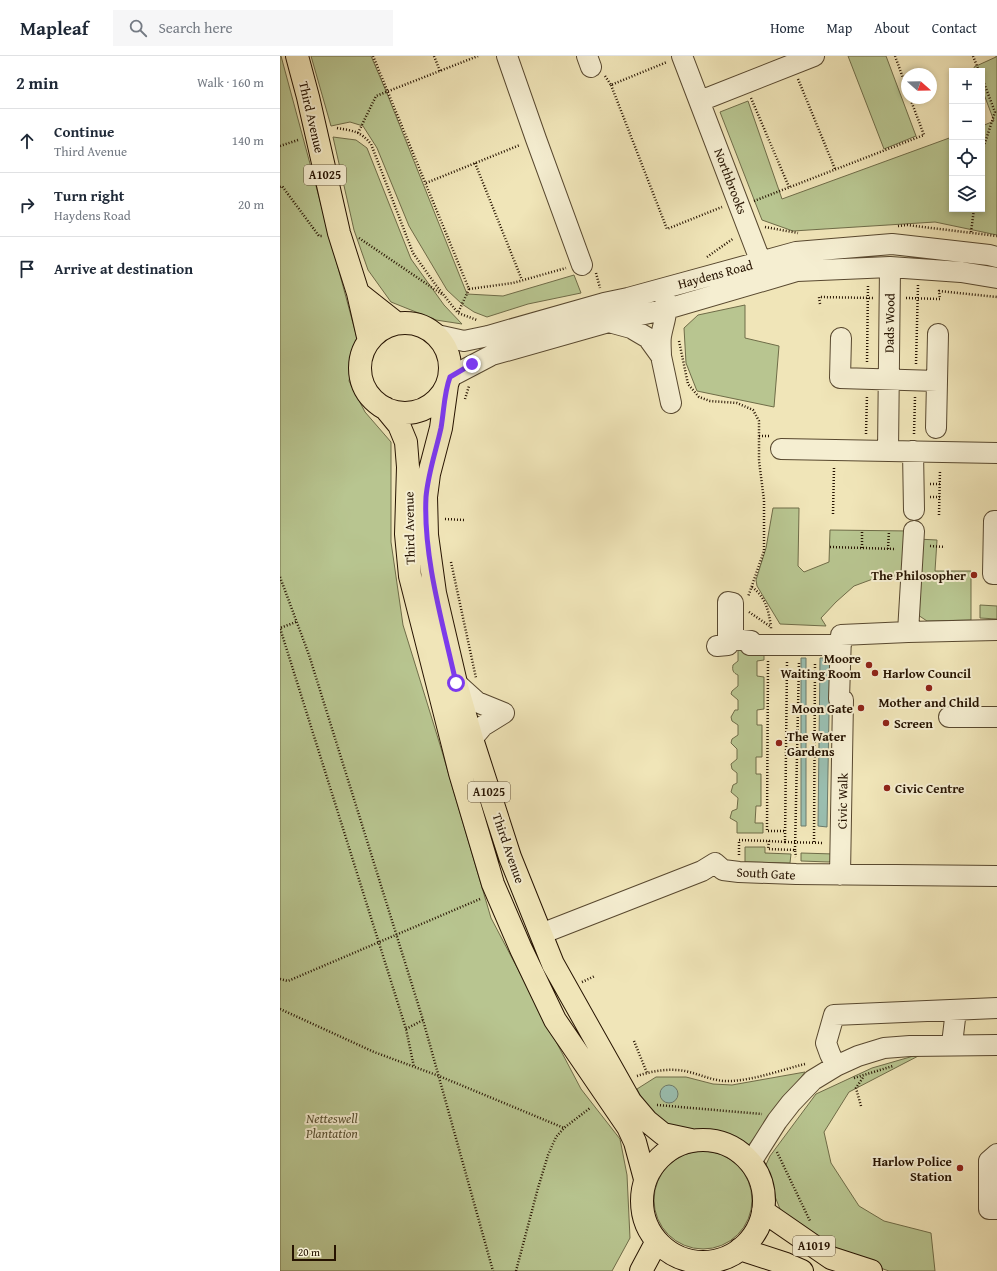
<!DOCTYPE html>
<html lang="en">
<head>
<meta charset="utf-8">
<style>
	body { margin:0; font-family:"Gentium Book Plus",serif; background:#f6f6f7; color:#1f2937 }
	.controls { position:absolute; right:12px; top:12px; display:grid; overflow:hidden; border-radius:0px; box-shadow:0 2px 6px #0003 }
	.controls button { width:36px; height:36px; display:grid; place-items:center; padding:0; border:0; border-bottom:1px solid #e0e1e3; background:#fff; color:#1f2937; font:20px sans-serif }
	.compass { position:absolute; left:621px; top:12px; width:36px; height:36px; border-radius:50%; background:#fff; box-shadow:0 2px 6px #0003; rotate:110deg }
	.scale { position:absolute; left:12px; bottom:10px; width:44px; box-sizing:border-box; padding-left:4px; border:2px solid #261301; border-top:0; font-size:11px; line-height:14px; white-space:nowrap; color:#261301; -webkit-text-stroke:3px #f5eed1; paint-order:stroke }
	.stop { position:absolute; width:12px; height:12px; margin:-9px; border:3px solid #7c3aed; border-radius:50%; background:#fff }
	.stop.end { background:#7c3aed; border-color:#fff; box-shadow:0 1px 4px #0008 }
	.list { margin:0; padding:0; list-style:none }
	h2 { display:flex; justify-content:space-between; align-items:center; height:52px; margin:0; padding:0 16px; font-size:17px }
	h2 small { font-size:13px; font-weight:400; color:#747a83 }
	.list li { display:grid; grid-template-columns:26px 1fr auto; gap:12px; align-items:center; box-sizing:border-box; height:64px; padding:0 16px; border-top:1px solid #e0e1e3 }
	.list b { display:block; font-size:15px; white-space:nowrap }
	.list p { margin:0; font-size:13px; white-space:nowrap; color:#747a83 }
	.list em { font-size:13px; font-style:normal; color:#747a83 }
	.icon { flex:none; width:22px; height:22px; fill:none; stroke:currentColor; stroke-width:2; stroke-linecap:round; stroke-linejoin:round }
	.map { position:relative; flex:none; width:717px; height:1215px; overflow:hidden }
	header { display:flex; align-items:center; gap:24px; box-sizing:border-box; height:56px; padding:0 20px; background:#fff; border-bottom:1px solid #e0e1e3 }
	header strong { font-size:19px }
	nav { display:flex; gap:22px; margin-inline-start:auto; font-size:14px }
	.search { width:280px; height:36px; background:#f6f6f7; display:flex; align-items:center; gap:10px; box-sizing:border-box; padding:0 14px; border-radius:0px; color:#747a83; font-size:15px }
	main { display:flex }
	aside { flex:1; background:#fff }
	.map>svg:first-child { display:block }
	.green { fill:#b8c590; stroke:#6f6c48 }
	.water { fill:#9abfb1; stroke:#6c7a6b }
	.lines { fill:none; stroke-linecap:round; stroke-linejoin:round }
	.minor-casing { stroke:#58482f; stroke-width:22 }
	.major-casing { stroke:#261301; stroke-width:24 }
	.path { stroke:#261301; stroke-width:2.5; stroke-dasharray:1 2; stroke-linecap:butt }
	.minor { stroke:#f5eed1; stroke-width:20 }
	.major { stroke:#f0e5b8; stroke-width:22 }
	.route { stroke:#7c3aed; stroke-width:5 }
	.poi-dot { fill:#8f2418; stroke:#f5eed1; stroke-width:1.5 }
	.labels { text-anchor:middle; stroke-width:4; stroke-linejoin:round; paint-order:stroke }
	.shield { fill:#f5eed1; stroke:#64553f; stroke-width:1 }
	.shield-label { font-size:12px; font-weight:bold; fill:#261301 }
	.street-label { font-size:13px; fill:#261301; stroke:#f5eed1 }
	.poi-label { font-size:13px; font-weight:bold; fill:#261301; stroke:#f5eed1; text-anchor:end }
	.park-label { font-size:13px; font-style:italic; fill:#595133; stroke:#f5eed1 }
</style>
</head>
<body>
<header>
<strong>Mapleaf</strong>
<div class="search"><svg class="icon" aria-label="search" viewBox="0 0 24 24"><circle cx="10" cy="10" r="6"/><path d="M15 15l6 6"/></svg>Search here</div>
<nav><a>Home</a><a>Map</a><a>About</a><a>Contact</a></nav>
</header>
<main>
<aside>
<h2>2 min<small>Walk · 160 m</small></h2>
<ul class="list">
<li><svg class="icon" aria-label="ahead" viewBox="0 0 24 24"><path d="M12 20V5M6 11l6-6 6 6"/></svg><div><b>Continue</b><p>Third Avenue</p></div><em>140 m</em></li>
<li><svg class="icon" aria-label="right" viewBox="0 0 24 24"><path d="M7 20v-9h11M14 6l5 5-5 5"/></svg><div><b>Turn right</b><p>Haydens Road</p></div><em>20 m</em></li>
<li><svg class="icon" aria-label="arrive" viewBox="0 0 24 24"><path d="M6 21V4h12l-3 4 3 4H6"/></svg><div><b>Arrive at destination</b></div></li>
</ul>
</aside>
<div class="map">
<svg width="717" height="1215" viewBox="0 0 717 1215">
	<rect width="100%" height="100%" fill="#f0e5b8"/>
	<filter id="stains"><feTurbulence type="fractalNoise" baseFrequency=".005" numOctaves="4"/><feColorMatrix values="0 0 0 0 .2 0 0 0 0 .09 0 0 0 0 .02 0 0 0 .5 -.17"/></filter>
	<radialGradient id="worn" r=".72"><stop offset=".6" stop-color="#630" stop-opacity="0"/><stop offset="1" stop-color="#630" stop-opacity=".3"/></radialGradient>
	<path class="green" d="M0,0H1L77,282L69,325L85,356L111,386V486L123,569L161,692L211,862L301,1033L340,1083L347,1119L350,1182L332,1215H0Z
		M31,0H91L106,35L187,238L223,240L294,219L301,237L248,248L207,261L194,256L182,248L167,234L129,170L97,92L83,70L70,66L51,70Z
		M568,0H606L636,80L604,93Z
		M716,0H717V179L655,166L513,175L482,164L440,56L468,45L502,143L672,81V153H702V70L714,65L702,33V15H695L694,11L716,1Z
		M53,81L76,84L87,92L131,203L164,249L182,268L156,264L111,246L88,214L74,174Z
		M465,249V282L499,290L494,351L417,335L406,307L404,272L418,259Z
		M493,452H519L518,510L524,516L549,506L550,474L630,475L625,520H601L574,530L556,546L541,562L546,570L500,568L477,530L476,524L486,492Z
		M637,483L657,484L655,515H691V564L647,565L635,557Z
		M700,549L717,550V563L700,562Z
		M458,594H484V604L477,605V620L484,621V653L477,654V669H482V701H476V718H481V750H476L475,767H483V777H457V766L450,762L452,755L457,753L458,742L451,736L453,729L457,727V717L452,713L451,708L457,703V693L451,687L452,683L458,679V669L452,665L451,661L455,654H458V644L451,638L452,635L458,630V619C453,617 452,614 453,609L458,605Z
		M465,791H485V797L511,798L510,807L465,806Z
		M521,797L554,798L553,802L549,806L521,805Z
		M644,997L569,1036L544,1076L551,1107L579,1150L604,1165L651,1177L655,1215H609L580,1205L517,1171L502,1158L484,1113L490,1100L536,1038L592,1012Z
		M525,1016L468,1090L441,1076L405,1075L373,1064L357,1033L376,1021H406L433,1028L452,1029Z
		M374 1144a49 49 0 1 1 98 0a49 49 0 1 1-98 0Z"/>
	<path class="water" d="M521,602H526V770H521Z
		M540,602H550L547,771L538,770Z
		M380 1038a9 9 0 1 1 18 0a9 9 0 1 1-18 0Z"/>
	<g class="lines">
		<g class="minor-casing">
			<path id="minor" d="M227,0L256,83L302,209
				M307,0L311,11
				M402,0L485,217
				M420,45L534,0
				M329,266L351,272L368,282L381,300C381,294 380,286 381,280C384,264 388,259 385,242
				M157,279L184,285L208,280L324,247L348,242L516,196L612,188L709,199L717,201
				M561,282L560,322L657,325
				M381,300L391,347
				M170,321L212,299L329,266L387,253L517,215L610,211L681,216L717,222
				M656,372L658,278
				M501,393L717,397
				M608,395L610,211
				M633,395L634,454
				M717,465H714L713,518H717
				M628,576L634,475
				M437,590L448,589V546L453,547V583L471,585L470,589H561
				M176,627L197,646L224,657L203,670L192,683
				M669,661H717
				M560,819L563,644L559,643L561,579L628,576L717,574
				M271,874L422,815L435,807L443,814L459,816L516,818L717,820
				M672,988L676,954
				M556,1010L550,998L546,987L554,959L717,952
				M717,1098L709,1105V1153H717
				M471,1106L497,1065L511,1047L533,1024L556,1010L578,1000L604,992L630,990L717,989"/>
		</g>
		<g class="major-casing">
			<path id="major" d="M17,0L28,41L59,177L78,237L89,285
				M78,237L116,267
				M80 312a45 45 0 1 1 90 0a45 45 0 1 1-90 0Z
				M167,329L161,372L149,418L146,441L147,479L155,537L176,627L192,683L230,801L273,908L350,1045L367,1065L383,1078L411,1084
				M105,352L119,369L126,386L128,411L126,478L130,520L180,717L213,828L241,893L275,964L348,1071L355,1086L365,1123
				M362 1145a61 61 0 1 1 122 0a61 61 0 1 1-122 0Z
				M483,1155L551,1202L591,1215
				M460,1193L506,1208L522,1215
				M361,1215L377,1185"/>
		</g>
		<path class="path" d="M93,0L189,233L178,257
			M154,0L160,15
			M615,0L627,33
			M693,0L699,15
			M325,20L331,29L387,6
			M702,22L715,56L702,96
			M518,23L555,113
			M331,29L387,173L442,151
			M471,42L509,131
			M57,72C74,75 80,75 91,88L133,197L155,228L178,257L197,264
			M78,77L96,40L198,0
			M0,90L18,84
			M195,107L242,224
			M146,127L240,89
			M0,131L2,130L39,180H43
			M474,145L644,79L630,42
			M618,170L627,169L717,180
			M485,171L518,177
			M691,176L694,153
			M79,182L163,239
			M427,201L454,182
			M316,217L320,232
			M189,233L233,227L286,212
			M626,242L660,243L659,235L717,241
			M540,248L539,241L593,242
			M131,257L149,263
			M399,285L408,328L419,341L430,345L457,347L473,354L479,365V405L484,444V495L468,541
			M587,306L588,229
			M636,308L638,229
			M185,343L189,330
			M586,378L587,339
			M634,378L635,341
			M479,380H490
			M650,428H660
			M650,441H660
			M553,458L554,412H556
			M659,459L660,414
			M165,463L184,464
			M650,490L665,491
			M550,491L616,493
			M582,492V474
			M608,493L609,475
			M171,506L196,622
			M0,521L29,599L143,964L213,1215
			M472,531C486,542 488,553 491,570
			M469,556L491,571V573
			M16,566L0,572L126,973L134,1011
			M488,605L487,775H506
			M489,785L505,786L507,606
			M505,786L544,787
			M534,786L535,606
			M515,794L519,605
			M459,799V784L489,785L488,793L515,794L516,801
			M0,923L8,925L200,843
			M302,926L315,920
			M0,953L94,996L159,1020L284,1072
			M126,973L143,964
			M354,985L367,1017
			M357,1020C372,1015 389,1012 405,1015C420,1018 434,1026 450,1025C475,1024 501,1014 525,1008
			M574,1022L613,1010
			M377,1049L482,1058
			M581,1050L576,1032L584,1020
			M497,1096L530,1165
			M236,1215L258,1132L268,1099L276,1081L284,1072L310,1052"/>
		<use href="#minor" class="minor"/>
		<use href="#major" class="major"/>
	</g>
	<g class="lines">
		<path class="route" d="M176,627C163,568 143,501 146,441C148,417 156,395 161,372C164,355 164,337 170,321L192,308"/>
	</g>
	<g class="poi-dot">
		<circle cx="694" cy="519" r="4"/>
		<circle cx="589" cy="609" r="4"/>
		<circle cx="595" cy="617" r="4"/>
		<circle cx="649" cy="632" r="4"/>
		<circle cx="581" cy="652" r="4"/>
		<circle cx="606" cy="667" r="4"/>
		<circle cx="499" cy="687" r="4"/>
		<circle cx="607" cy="732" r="4"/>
		<circle cx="680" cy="1112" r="4"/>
	</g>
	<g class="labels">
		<g class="shield">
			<rect x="24" y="109" width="42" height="20" rx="3"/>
			<rect x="188" y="726" width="42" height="20" rx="3"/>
			<rect x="513" y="1180" width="42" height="20" rx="3"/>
		</g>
		<g class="shield-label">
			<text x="45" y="123">A1025</text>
			<text x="209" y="740">A1025</text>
			<text x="534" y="1194">A1019</text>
		</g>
		<g class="street-label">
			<text transform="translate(32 61) rotate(77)" y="5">Third Avenue</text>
			<text transform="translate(451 125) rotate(69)" y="5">Northbrooks</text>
			<text transform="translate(435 218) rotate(-15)" y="5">Haydens Road</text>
			<text transform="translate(609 267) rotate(-89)" y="5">Dads Wood</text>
			<text transform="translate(129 472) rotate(-91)" y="5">Third Avenue</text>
			<text transform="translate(562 745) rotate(-89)" y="5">Civic Walk</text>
			<text transform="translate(229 792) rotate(71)" y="5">Third Avenue</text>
			<text transform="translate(486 817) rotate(3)" y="5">South Gate</text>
		</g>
		<g class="poi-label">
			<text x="686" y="524">The Philosopher</text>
			<text x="581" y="607">Moore<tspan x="581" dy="15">Waiting Room</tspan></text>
			<text x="603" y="622" text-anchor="start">Harlow Council</text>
			<text x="649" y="651" text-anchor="middle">Mother and Child</text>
			<text x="573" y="657">Moon Gate</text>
			<text x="614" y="672" text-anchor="start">Screen</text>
			<text x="507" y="685" text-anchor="start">The Water<tspan x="507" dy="15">Gardens</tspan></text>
			<text x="615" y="737" text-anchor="start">Civic Centre</text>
			<text x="672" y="1110">Harlow Police<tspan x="672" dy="15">Station</tspan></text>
		</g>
		<g class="park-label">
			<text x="52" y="1067">Netteswell<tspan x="52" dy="15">Plantation</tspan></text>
		</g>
	</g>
	<rect width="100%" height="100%" filter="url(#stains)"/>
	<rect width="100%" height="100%" fill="url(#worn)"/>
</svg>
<div class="controls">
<button>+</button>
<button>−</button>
<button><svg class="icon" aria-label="locate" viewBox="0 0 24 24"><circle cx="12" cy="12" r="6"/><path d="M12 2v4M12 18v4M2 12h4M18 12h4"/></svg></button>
<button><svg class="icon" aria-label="layers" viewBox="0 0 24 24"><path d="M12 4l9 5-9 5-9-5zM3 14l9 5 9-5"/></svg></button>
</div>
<svg class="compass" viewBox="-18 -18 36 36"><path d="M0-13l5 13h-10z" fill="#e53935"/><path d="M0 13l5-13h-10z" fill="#747a83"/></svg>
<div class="scale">20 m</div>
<div class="stop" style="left:176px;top:627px"></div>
<div class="stop end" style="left:192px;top:308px"></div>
</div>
</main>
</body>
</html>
